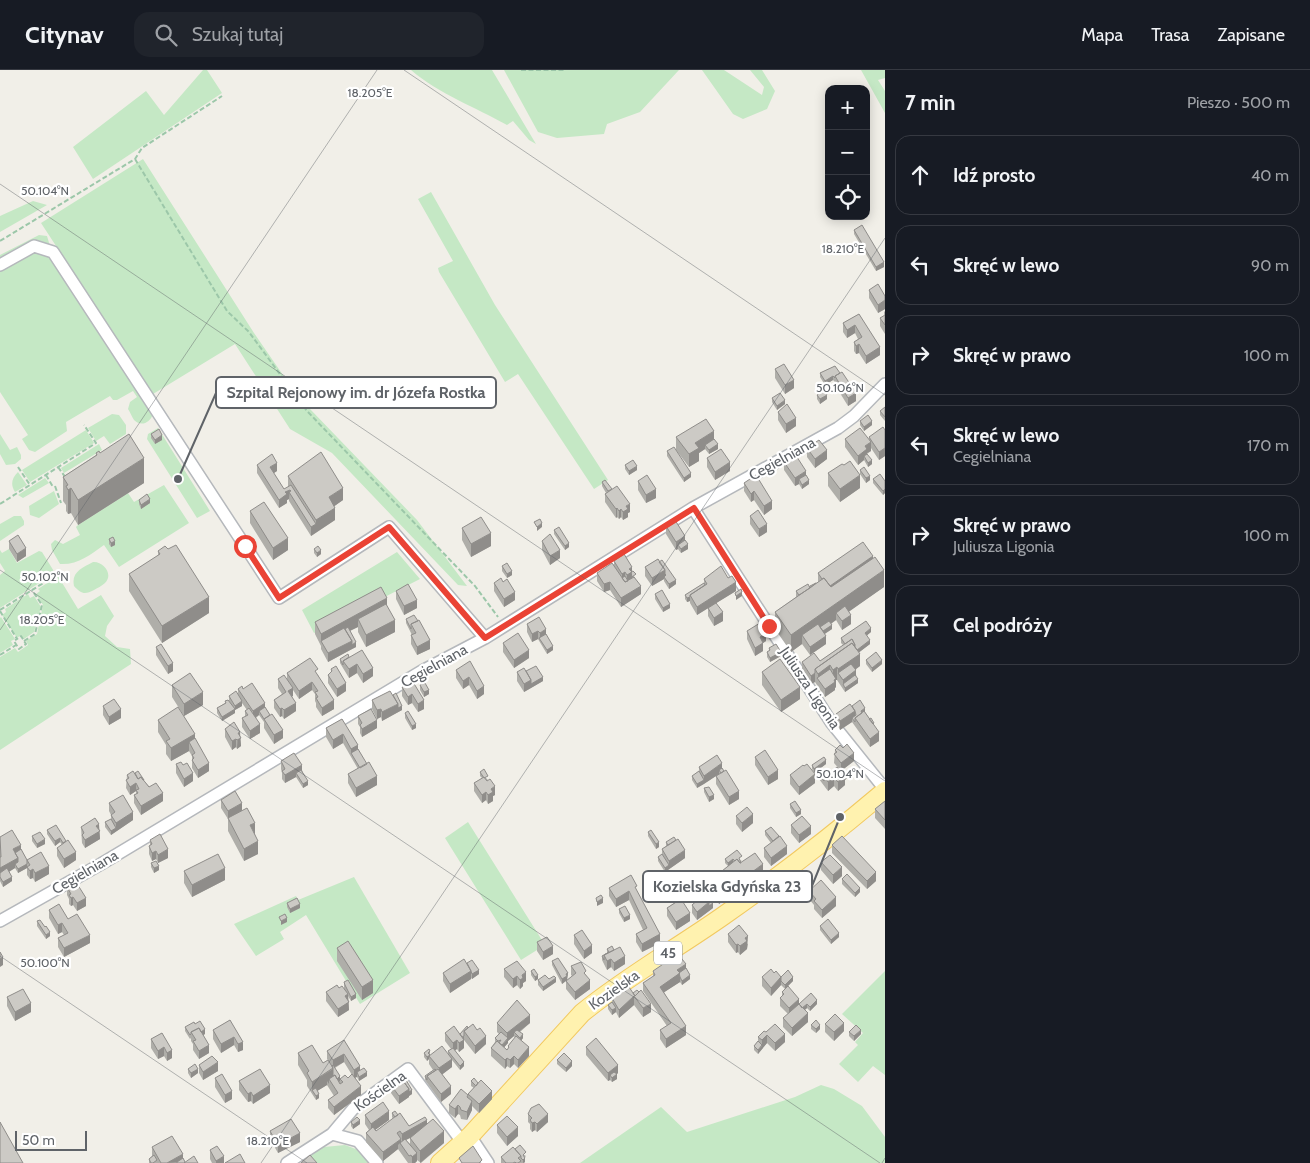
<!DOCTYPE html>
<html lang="pl">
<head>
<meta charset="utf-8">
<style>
	body { margin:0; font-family:Cabin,sans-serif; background:#20242c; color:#f1f3f6 }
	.controls { position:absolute; right:15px; top:15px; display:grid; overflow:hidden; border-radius:10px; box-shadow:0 2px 12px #0003 }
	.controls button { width:45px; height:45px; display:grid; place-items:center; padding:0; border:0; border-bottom:1px solid #363941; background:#171b24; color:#f1f3f6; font:25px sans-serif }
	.scale { position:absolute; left:15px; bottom:12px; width:72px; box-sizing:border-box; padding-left:5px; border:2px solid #5f6368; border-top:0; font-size:14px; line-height:18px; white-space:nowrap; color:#5f6368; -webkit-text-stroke:4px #fff; paint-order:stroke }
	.stop { position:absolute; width:15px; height:15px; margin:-11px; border:4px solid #ea4335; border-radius:50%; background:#fff }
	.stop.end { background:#ea4335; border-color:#fff; box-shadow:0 1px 5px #0008 }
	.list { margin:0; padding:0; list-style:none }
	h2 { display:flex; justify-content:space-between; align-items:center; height:65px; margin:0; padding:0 20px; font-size:21px }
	h2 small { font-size:16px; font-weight:400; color:#9ea1a6 }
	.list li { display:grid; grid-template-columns:32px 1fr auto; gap:15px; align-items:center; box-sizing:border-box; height:80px; margin:0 10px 10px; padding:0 10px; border:1px solid #363941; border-radius:15px }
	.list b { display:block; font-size:19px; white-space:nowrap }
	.list p { margin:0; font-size:16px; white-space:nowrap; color:#9ea1a6 }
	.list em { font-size:16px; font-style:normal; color:#9ea1a6 }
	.icon { flex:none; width:28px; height:28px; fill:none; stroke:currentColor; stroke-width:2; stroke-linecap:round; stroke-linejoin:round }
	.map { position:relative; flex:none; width:885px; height:1093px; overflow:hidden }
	header { display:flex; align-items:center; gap:30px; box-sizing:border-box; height:70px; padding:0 25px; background:#171b24; border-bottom:1px solid #363941 }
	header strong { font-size:24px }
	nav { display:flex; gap:28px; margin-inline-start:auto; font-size:18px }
	.search { width:350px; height:45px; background:#20242c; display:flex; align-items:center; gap:12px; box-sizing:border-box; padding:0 18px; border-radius:15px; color:#9ea1a6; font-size:19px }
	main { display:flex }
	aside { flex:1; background:#171b24 }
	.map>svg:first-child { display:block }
	.green { fill:#c5e8c5 }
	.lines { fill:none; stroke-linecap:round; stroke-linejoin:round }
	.minor-casing { stroke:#b5b8bc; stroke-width:14 }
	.primary-casing { stroke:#f2c960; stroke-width:20 }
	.path { stroke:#9cc7a9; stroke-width:2; stroke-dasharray:5 2.5; stroke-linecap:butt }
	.minor { stroke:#fff; stroke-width:11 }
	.primary { stroke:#fff2af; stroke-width:18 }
	.wall { fill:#afaea9; fill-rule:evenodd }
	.shaded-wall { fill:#8f8d8a }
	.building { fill:#cccac5; stroke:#8f8d8a }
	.route { stroke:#ea4335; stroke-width:6 }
	.ticks { fill:none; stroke:#5f6368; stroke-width:1; stroke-opacity:0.45 }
	.labels { text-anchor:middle; stroke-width:4.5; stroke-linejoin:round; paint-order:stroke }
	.shield { fill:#fff; stroke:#8f9295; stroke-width:1 }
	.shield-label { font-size:14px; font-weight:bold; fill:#5f6368 }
	.street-label { font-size:15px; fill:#5f6368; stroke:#fff }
	.ticks-label { font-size:12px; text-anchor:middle; fill:#5f6368; stroke:#fff; stroke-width:4.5; stroke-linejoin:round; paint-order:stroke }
	.leader { fill:none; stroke:#5f6368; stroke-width:2 }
	.callout-dot { fill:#5f6368; stroke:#fff; stroke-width:2 }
	.callout { fill:#fff; stroke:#5f6368; stroke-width:2 }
	.callout-label { font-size:16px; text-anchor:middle; font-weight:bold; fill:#5f6368 }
</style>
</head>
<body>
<header>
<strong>Citynav</strong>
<div class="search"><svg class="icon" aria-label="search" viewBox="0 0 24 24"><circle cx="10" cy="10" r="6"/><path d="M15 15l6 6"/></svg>Szukaj tutaj</div>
<nav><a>Mapa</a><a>Trasa</a><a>Zapisane</a></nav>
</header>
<main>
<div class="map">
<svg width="885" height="1093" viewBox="0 0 885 1093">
	<rect width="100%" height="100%" fill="#f1efe8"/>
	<path class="green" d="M203,0H207L222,23L93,109L73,77L146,21L164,45Z
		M411,0H492L536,74L529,70L513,51L507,55C475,37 439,24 411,0Z
		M504,0H679L640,42L607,54L604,64L557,68L538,62Z
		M702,0H724L762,25L764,17L750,0H762L775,21L767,39L743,49L733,44Z
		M861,0H885V8L878,10L885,21V43Z
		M143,89L254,263L285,308L310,339L417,450L467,516L458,515L332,383L290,359L235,274L153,324L41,153Z
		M431,122L495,235L608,410L594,419L518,304L505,312L439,202L438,198L453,191L418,129Z
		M33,131L47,135L0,162V146Z
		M39,165L47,166L50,176C24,173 21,175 0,189V185Z
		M32,182H39L52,187L153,344C150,353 141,357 134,350C132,347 130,342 128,339L130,332L137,327L133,321L117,330H113L110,326L66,352L67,361L35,382L29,380L22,369L28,365L0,322V200Z
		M112,344L119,345L126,355V364L110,374L104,366L96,371L88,358Z
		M158,358L210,441L197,448L147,369L148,364Z
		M86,360L94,373L30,412L22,400Z
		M0,364L10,380L17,377L21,385V389L15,394L6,395L0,384Z
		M99,374L102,380L64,403L61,398Z
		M18,402L27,415L15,422C10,414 12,408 18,402Z
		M45,408L49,413L23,428L18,425Z
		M164,415L189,453L119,497L104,475C90,485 78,495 60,494L52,480L51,474L55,470L63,474L80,465L76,457L78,455L128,423L134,432Z
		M54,421L59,434L39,448L30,445L29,436Z
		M14,446H21L24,451V455L0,471V454Z
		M9,479L17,493L39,481L42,482L55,503L0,538V505L5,501L0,493V480L2,483Z
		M397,482L420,509L314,563L302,540Z
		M93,492C103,491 114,504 105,513C102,516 97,518 94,520C85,525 81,524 74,516C71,502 82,498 93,492Z
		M58,506L78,539L101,525L114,546L107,556L105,566L117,577L130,579L131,594L0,680V587L15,578L18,582L28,575L26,571L37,564L43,535L36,524L40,521L38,519Z
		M28,524L30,528L34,526L41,537L34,562L24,569L21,565L17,568L2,545L6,542L5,539Z
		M1,547L15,569L11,571L13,575L0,583V548Z
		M468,752L545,875L521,890L445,768Z
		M354,807L410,903L360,934L306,845L280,862L284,869L256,886L234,854L296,826L298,830Z
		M885,901V1005L873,996L858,1012L839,994L858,975L855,972L863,963L842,944Z
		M821,1015L834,1019L862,1036L885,1067V1093H580L661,1037L687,1062L795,1027Z
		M345,1075L361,1081L374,1093H317L310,1085L324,1077Z"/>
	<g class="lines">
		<g class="minor-casing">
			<path id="minor" d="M0,195L34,176L53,182L279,528L389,457L485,568
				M693,438L831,652L880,713L885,716
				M0,851L101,794L422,601L485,568L693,438L838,358L854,346L885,314
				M332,1064L353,1039L408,999L463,1073
				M470,1066L488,1093
				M287,1093L332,1064L358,1071L377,1093"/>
		</g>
		<g class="primary-casing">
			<path id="primary" d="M440,1093L470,1066L582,943C626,907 676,879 723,846C779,807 833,765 885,721"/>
		</g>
		<path class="path" d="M521,0H566
			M135,89L227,241L249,262L307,341L475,516L498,547
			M0,171L135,89L142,78L222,26
			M18,397L30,415
			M58,397L66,408
			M46,405L53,417
			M55,416L61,433
			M0,434L96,373L84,355
			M0,540L61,502
			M0,541L17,569L14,571L19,579L26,574L21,566L17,569
			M24,571L35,564L42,535L32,520
			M0,585L16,575"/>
		<use href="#minor" class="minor"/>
		<use href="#primary" class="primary"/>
	</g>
	<path class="wall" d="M854,160L884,197L876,201L854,164Z
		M869,220L885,226V239L878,243L869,228Z
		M885,241V264L880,256V248L884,246V242Z
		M859,244L880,285L866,294L859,283L856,284L854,281V272L858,269L855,263L847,268L843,262V253Z
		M835,296L856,331L848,336L835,315V312L833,310L825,315L820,307V303Z
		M775,299L794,318L785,324L775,308Z
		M817,325L827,329L820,334L817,329Z
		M772,328L785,334L777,340L772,332Z
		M885,337V351L880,345V341Z
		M778,342L796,356L786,363L778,350Z
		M860,351L872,355L864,361L860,355Z
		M885,360V386L879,390L871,378V381L867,384L872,394L868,397L864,390L858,395L845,377V369L869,370V367Z
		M151,364L162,370L155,374L151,368Z
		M676,367L714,369L718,379L709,384L705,379L699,383V391L689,397L676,380Z
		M807,378L827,389L815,398L807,387Z
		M667,381L691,407L684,412L667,386Z
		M96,383H100L144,413L78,455L71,443L68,444L66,441V435L63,431V407L96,385Z
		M707,388L730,401L715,410L707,397Z
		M784,392L809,414L802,419L799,414L795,416L784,400Z
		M257,395L277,401L273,403L284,419L288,417V406L343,430L334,436L335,450L311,466L289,431V429L287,430V433L279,438L257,403Z
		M625,395L637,400L629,405L625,399Z
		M860,400L870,410L866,413L860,404Z
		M828,403L860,418L840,432L828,416Z
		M873,409L885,411V423L883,425L873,413Z
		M638,411L656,428L646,433L638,420Z
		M602,412L630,442L628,443V447L623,450L621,447L619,449L617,447L616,448L605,432V424L606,423L602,416Z
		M744,413L772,431V439L764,445L754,430L751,432L744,421Z
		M139,430L150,433L141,439L139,434Z
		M250,441L288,480L273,490L250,453Z
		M750,446L767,462L759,467L750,454Z
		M666,456L688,479L681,483L678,479L676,480L666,464Z
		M462,458L491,476L471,487L462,470Z
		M554,460L569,477L565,480L554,464Z
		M109,469L115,475L111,477L109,474Z
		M9,471L26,486L17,492L9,479Z
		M542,471L560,488L550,495L542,480Z
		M314,479L321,484L317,487L314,483Z
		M158,481L209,543L162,573L129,521V504L158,486Z
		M873,488L884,517L849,541L851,554L842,560L836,550L831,554L832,559L825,564L826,574L810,585L802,574L791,582L775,559V542L796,527V521L810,516L818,512V503Z
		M658,489L676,514L669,519L664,511V509L652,516L645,506V497Z
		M614,491L632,501L641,524L621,537L610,520L604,522L597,511V503L614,496Z
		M502,496L512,505L507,508L502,501Z
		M704,509L736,521L716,533L723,551L714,556L708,546V538L697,545L690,533V531L687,532L685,529V525L704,513Z
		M494,513L515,530L504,537L494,521Z
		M396,521L417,538L404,545L396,529Z
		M655,524L670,538L663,542L655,529Z
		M387,536L395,562L366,577L358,562V557L350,561L356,577L328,592L321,579V576L315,564V552Z
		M406,549L430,579L417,585L411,574V565H412L406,553Z
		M527,554L546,564L553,580L547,584L538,569L532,572L527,562Z
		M747,561L766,571L763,573V581L755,586L747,569Z
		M871,562L867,565L870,574L859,582L860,596L855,600L858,613L845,622L837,610H836V617L835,618V620L825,627L815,612L811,614L802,600V592L820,591L843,575L841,573V568Z
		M503,573L529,588L514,598L503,582Z
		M156,577L173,601L168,604L156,585Z
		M769,578L781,586L770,592L767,587V582L769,581Z
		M349,587L373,606L363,613L357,603L349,608L340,593V589Z
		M866,590L882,594L872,602L866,594Z
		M331,599L346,621L337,627L328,613V605L331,602Z
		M456,600L484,616V624L477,629L469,615L463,619L456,608Z
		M526,601L543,611L524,622L517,611V602Z
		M762,602L800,629L781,642L762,615Z
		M287,603L318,605L334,639L322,646L316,637V633L315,631V624L312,620L299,629L293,620L292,627L296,641L284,649L282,646L280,647L274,638V630L282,624L278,618V609L287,610Z
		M413,612L424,639L418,642L412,633L408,635L402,626V617Z
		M172,615L203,635L184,646L172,627Z
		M420,615L429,624L424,627L420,620Z
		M238,619H243L265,637L283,668L274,674L264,658V652L259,645L256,648L260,663L250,669L242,657V648L245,647V641L247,640L242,633V636L235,640V643L222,651L217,643V638L225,633V631L229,630V626L238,625Z
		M372,630L402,640L382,651L381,647L377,649L372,639Z
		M103,636L121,648L109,655L103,645Z
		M852,636L865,642L874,656L879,671L870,677L852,652L840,660L836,652V644Z
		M405,643L416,658L412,660L405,648Z
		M358,646L377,658L362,667L360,663V657L358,654Z
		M342,649L377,715L356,727L348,713V704L358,699L343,673L333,679L326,667V658Z
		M158,650L195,668L209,701L198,708L192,698V686L189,681L171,691L166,684V675L158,662Z
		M225,659L240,667L241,676L237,679L236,677L232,680L225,667Z
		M835,680L854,691L841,701L834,693Z
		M755,687L778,709L768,715L755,695Z
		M281,691L302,700L308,715L303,718L296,707L285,713L282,709V703L281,699Z
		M176,694L193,711L184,717L176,703Z
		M826,694L814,703L815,713L799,725L790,714V705L814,703L812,699V695Z
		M699,697L722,698L739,729L729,735L716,714V706L719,704L697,718L692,710V706L699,701Z
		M480,702L488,710L486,711L495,725L493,726V731L488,734L486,730L482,733L474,721V713L482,708L480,706Z
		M135,703L144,711L163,731L141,745L134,733V725L136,724V721L130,725L126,718L127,705Z
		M819,705H825L847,708L845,710V715L838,721L834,716L828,721L819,709Z
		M704,718L714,729L709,732L704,722Z
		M221,730L242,741L255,764L258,784L244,791L228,761V749L221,738Z
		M885,731V759L875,748V739Z
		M109,733L133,750L111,765L105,757V752L111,749V745L109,741Z
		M790,734L801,744L796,747L790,738Z
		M736,746L753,753L742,762L736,754Z
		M791,755L811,764L799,773L791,763Z
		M81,757L99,759L100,769L85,778L82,773Z
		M47,760L66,772L76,790L64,798L57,786V778L62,775L60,772L55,776L47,764Z
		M765,761L779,767L787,784L771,796L764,787V778L771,773L765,765Z
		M648,762L659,777L656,779L648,766Z
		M32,766L45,774L37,778L32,771Z
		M0,767L21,779L27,790L49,804L35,812L33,808L30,809L27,805V798L18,803L15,798L9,802L12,811L3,817L0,811Z
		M150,770L168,788L158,793L156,789L152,791L149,784V776L150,775Z
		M666,772L685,788L665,802L658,791V787L662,784V779L666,776Z
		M832,775L876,811L867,819L832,783Z
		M725,789L742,790L740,791L741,793L763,802L719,834L711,823V815L722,806V801L728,796L725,793Z
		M821,792L842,806L833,814L821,800Z
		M151,793L159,800L154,803L151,797Z
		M184,801L225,810L192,827L184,813Z
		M842,809L860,822L855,827L842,814Z
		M683,810L713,838L697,850L692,843V835L694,833L683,818Z
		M67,817L86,836L77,841L73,835L71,836L69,834V829L67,825Z
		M609,818L637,822L660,873L642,882L636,872V864L643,860L629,830L616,837L609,826Z
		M809,821L836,836L822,848L814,839V835L809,829Z
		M672,826L680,830L690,851L676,860L667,846V838L674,833L672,830Z
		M287,833L300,838L290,843L287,837Z
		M619,839L630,849L624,852L619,843Z
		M49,840L68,849L90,873L64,887L58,877V868L64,865L62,862L58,864L49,848Z
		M37,851L50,866L46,869L37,856Z
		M820,856L839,867L831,874L820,860Z
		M728,864L748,874L747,879L740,885L738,882L736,883L728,872Z
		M574,865L592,883L584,889L574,874Z
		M537,872L553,884L543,890L537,881Z
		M337,878L373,923L362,930L337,891Z
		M607,879L614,880L625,894L614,901L611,897L607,900L602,890V886L607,883Z
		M552,891L568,903L567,910L572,906L571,905V896L586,905L590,919L575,930L566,919V911L562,914L552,895Z
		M467,893L479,904L472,909L471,908V909L450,923L443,911V903Z
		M686,898L690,909L682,915L680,912L664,922L686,965L666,978L660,969V960L667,956L643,921V913L653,907V901Z
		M504,899L526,911L523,913V916L520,919L517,915L513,918L504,907Z
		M531,901L538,909L535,911L531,905Z
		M774,903L781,907L793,911L785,919L781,915L771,926L762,916V907Z
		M538,910L556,912L543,921L538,915Z
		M344,912L356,928L351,931L348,926L349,940L338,947L326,931V922L339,918L344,919Z
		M782,922L799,934H817L810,941L807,938L805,940L808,952L792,966L783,957V948L788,944L780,936V928L782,926Z
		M633,923L651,942L643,947L634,935L619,948L616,942L612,945L608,939V935L612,932V928Z
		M7,927L31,942L15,951L7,936Z
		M230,950L243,980L238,982L234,975L221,983L213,969V960Z
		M497,953H530L520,962L523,968L521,971L529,986L518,998L514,994L510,998L507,996L505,999L491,986V978L495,972V968L499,964L497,962ZM514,966L515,968L508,976V979L507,980L504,977L508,973V971Z
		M825,954L844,961L834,971L825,962Z
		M811,955L820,959L816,963L811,959Z
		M467,956L486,974L475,984L464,970V978L459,982L457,979L455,980L464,996L460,1000L452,990V997L442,1004L451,1024L441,1032L425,1010V1006L433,1000L429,994V989L427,991L424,987V983L430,985L448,984V981L451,979L445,971V963L460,964Z
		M185,957L205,964L203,965L209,983L199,989L193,980V974L191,971V968L190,969L185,961Z
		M766,962L785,972L775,981L767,973L758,984L754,980V976L758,971V967Z
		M849,962L861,964L854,971L849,966Z
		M162,963L172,988L167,991L164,986L158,989L151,978V969Z
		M344,970L360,1000L367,1006L359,1011L357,1007L355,1008L361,1025L334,1045L328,1038V1030L334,1026L327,1015L317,1021L319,1028L316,1030L307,1016V1010L298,995V983L323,993L328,990L327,989V981ZM344,992L352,1005L348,1008H340L335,998Z
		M586,977L618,1003L617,1004V1009L612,1012L610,1010L608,1011L586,985Z
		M557,990L572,996L566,1002L557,994Z
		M199,995L218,1001L203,1010L199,1003Z
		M188,999L198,1003L191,1008L188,1003Z
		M215,1008L232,1029L225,1033L215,1017Z
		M239,1011L270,1023L253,1034L251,1031L248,1032L239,1020Z
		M471,1011L492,1029L479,1043L472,1036V1040L467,1050L461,1049L460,1045L458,1044L455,1048L449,1043V1035L468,1025V1028V1024L474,1018L471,1016Z
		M391,1015L412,1024L409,1026V1027L399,1034L391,1023Z
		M392,1043L398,1045L409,1056L427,1054L444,1073L421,1093L417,1090V1091L415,1093H408L398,1079L383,1091L366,1072V1063L369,1060L365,1054V1045L389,1050L375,1060L376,1061L393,1049L392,1047ZM410,1068V1074L406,1070Z
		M528,1044L548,1052L537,1062L535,1060L532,1062L530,1059V1054L528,1052Z
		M351,1052L360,1054L353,1059L351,1056Z
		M497,1055L518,1066L507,1076L497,1063Z
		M270,1061L300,1072L278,1083L270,1069Z
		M152,1077L183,1088L185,1092L198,1093H149V1089L152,1086Z
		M515,1079L526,1086L525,1087V1092L524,1093H501V1087Z
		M210,1080L224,1093H212L210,1089Z"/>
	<path class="shaded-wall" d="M884,192V197L876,201V197Z
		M885,230V239L878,243V235Z
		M855,255V263L847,268V260Z
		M859,274V283L856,284V276Z
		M880,277V285L866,294V286Z
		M833,306V310L825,315V311Z
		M794,310V318L785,324V315Z
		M856,323V331L848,336V328Z
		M827,325V329L820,334V329Z
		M785,330V334L777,340V336Z
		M796,348V356L786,363V354Z
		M872,351V355L864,361V357Z
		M714,361V373L705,375V379L699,383V391L689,397V384L695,373Z
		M162,365V370L155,374V370Z
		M871,372V381L867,383V388L864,386V390L858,395V386L865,376Z
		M718,374V379L709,384V380Z
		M885,378V386L879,390V382Z
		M827,380V389L815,398V389Z
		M144,388V413L78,455V430Z
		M872,390V394L868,397V393Z
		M730,392V401L715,410V402Z
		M277,393V401L270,406V397Z
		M637,396V400L629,405V401Z
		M806,401V409H799V414L795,416V408Z
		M691,403V407L684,412V408Z
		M860,405V418L840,432V419Z
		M870,406V410L866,413V408Z
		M809,410V414L802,419V415Z
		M71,418V443L68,444V420Z
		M343,418V430L329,440V427Z
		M656,419V428L646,433V425Z
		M885,419V423L883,425V421Z
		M290,420L289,429L287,430V433L279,438V430L285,422Z
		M754,421V430L751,432V424Z
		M150,429V433L141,439V435Z
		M772,431V439L764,445V436Z
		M630,434V442L628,443V447L623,450V442L626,436Z
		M335,438V450L311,466V457L316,454V450Z
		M617,438V447L616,448V439Z
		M621,439V447L619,449V441Z
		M542,453V457L537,461V457Z
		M767,454V462L759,467V459Z
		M491,463V476L471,487V474Z
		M685,466V474L678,475V479L676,480V472Z
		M288,468V480L273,490V478Z
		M115,471V475L111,477V473Z
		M569,473V477L565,480V476Z
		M688,474V479L681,483V479Z
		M26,478V486L17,492V484Z
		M321,480V484L317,487V483Z
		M560,480V488L550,495V486Z
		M873,486V498L828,530V517Z
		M632,497V511L627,514V505L629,499Z
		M665,500V508L664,507V509L652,516V508Z
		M884,500V517L840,548L836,543V550L820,561L802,565V574L791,582V565Z
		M512,501V505L507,508V504Z
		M625,502V510L622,512V504Z
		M676,510V514L669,519V514Z
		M610,512V520L604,522V514Z
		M736,512V521L697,545V537Z
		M641,516V524L621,537V528Z
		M515,522V530L504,537V529Z
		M742,522V526L736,530V526Z
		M209,527V543L162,573V556Z
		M690,527V531L687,532V528Z
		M387,528V541L358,549V557L345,563L321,571V564Z
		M417,530V538L404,545V536Z
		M670,534V538L663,542V538Z
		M723,542V551L714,556V548Z
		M851,545V554L842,560V551Z
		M395,550V562L366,577V565Z
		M832,555V559L821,566V562Z
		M871,558V562L865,567V563Z
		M546,559V568H540V563Z
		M538,561V569L532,572V564Z
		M766,563V571L763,573V581L755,586V578L760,567Z
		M826,566V574L810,585V577Z
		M430,570V579L417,585V577Z
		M870,570V574L857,584V580Z
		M352,571V579L328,592V583Z
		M356,572V577L352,579V575Z
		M855,575V583L830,595V608L818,609V604Z
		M553,576V580L547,584V580Z
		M529,580V588L514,598V590Z
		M781,582V586L770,592V588Z
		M860,584V596L842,609L838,603V599Z
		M882,590V594L872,602V598Z
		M173,593V601L168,604V596Z
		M357,594V603L349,608V599Z
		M837,597V610H836V617L835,618V620L825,627V619L833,612V600Z
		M373,598V606L363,613V604Z
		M856,600V609L843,614V610Z
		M815,603V612L811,614V606Z
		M469,607V615L463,619V611Z
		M543,607V611L531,618V614Z
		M858,609V613L845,622V618Z
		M531,610V618L524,622V614Z
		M312,612V620L299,629V621Z
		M346,613V621L337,627V619Z
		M484,616V624L477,629V621Z
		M800,617V629L781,642V630Z
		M293,618V626L288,629V621Z
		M429,620V624L424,627V622Z
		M203,622V635L184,646V634Z
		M412,624V633L408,635V627Z
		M334,630V639L322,646V638Z
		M424,630V639L418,642V634Z
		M242,631V636L235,640V636Z
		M265,633V642L259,641V645L253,649V641Z
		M296,633V641L284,649V640Z
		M398,634L402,636V640L382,651V642Z
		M282,638V646L280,647V639Z
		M865,638V642L861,645V641Z
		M121,639V648L109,655V647Z
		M235,639V643L222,651V647Z
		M381,639V647L377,649V640Z
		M855,641V649L852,648V652L840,660V651Z
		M377,650V658L362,667V659Z
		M260,654V663L250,669V661Z
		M416,654V658L412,660V656Z
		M283,660V668L274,674V665Z
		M240,662L241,676L237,679L238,663Z
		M879,662V671L870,677V669Z
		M195,664V677L189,672V681L171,691V678Z
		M343,664V673L333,679V670Z
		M236,669V677L232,680V671Z
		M358,675V683H351V679Z
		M854,683V691L841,701V693Z
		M826,690V694L814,703V699Z
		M209,693V701L198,708V700Z
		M722,693V702L719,700V704L704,714V706Z
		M302,695V704L296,703V707L285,713V705Z
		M778,700V709L768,715V707Z
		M193,703V711L184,717V709Z
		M815,704V713L799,725V717Z
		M847,704V708L845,710V715L838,721V712Z
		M377,706V715L356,727V718Z
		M834,708V716L828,721V712Z
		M704,710V714L697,718V714Z
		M308,711V715L303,718V714Z
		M136,713V721L130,725V717Z
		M495,716V725L493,726V731L488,734V725L491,719Z
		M739,721V729L729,735V727Z
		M486,722V730L482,733V725Z
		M163,723V731L141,745V736Z
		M714,725V729L709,732V727Z
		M242,733V741L228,749V741Z
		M801,740V744L796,747V743Z
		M133,742V750L111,765V761L116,758V753Z
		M753,744V753L742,762V753Z
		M255,753V765L250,755Z
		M99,754L100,769L85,778V770L96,756Z
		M811,756V764L799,773V765Z
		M60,768V772L55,776V771Z
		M45,769V774L37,778V774Z
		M258,771V784L244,791V779Z
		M659,772V777L656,779V774Z
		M21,775V783L15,787L13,779Z
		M787,776V784L771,796V788Z
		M168,779V788L158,793V785Z
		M685,780V788L665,802V798L669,795V791Z
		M156,781V789L152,791V783Z
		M76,782V790L64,798V789Z
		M18,788V796L15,794V798L0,807V798Z
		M733,789V793L728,797V793Z
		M27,794V798L18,803V799Z
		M763,794V802L719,834V826Z
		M49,796V804L35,812V803Z
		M159,796V800L154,803V798Z
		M842,797V806L833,814V805Z
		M225,798V810L192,827V815Z
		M33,799V808L30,809V801Z
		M876,802V811L867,819V811Z
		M12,807V811L3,817V812Z
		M860,818V822L855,827V823Z
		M629,821V830L616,837V829Z
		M73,827V835L71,836V828Z
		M680,827V831L674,834V830Z
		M836,827V836L822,848V840Z
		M86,828V836L77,841V833Z
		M603,828V833L597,836V832Z
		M709,832L713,833V838L697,850V842Z
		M300,834V838L290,843V839Z
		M690,843V851L676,860V852Z
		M630,845V849L624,852V848Z
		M287,848V852L281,855V851Z
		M62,853V862L58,864V855Z
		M50,862V866L46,869V865Z
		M839,863V867L831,874V870Z
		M660,864V873L642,882V874Z
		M90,865V873L64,887V878Z
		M748,866L747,879L740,885V876L745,868Z
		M738,874V882L736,883V875Z
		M592,875V883L584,889V881Z
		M553,876V884L543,890V882Z
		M613,885V889L611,890V897L607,900V891Z
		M625,886V894L614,901V893Z
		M3,887V895L0,897V889Z
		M686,894V903L680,907V912L660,925V917L677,900Z
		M479,900V904L472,909V904Z
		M471,901V909L450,923V914Z
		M526,902V911L523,913V916L520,919V910L522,905Z
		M568,903L567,910L562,914V909L566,904Z
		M538,905V909L535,911V907Z
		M690,905V909L682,915V911Z
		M517,906V915L513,918V909Z
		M781,907V915L771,926V918Z
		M793,907V911L785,919V915Z
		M556,908V912L543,921V917Z
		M373,910V923L362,930V917Z
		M590,910V919L575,930V922Z
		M348,924L349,940L338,947V939L345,926Z
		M356,924V928L351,931V927Z
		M634,926V935L619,948V940Z
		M799,929V937L789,946V938Z
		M817,930V934L810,941V937Z
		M31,933V942L15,951V942Z
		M651,934V942L643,947V938Z
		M807,934V938L800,944V940Z
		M616,938V942L612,945V940Z
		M808,943V952L792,966V958Z
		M530,945V953L516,964L514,962V966L508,971V973L500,982V978L507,970V963Z
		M844,953V961L834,971V962Z
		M820,955V959L816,963V959Z
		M686,956V965L666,978V969Z
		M205,959V964L200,967V962Z
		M861,960V964L854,971V966Z
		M523,964V968L520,972V968Z
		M785,964V972L775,981V973Z
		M767,965V973L758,984V980L762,976V970Z
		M464,966V978L459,982V973Z
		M486,966V974L475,984V976Z
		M234,967V975L221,983V974Z
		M457,970V979L453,982V973Z
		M243,972V980L238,982V974Z
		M209,975V983L199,989V981Z
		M164,977V986L158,989V981Z
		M529,977V986L518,998V990Z
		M172,980V988L167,991V983Z
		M430,981L429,989L427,991V987L428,983Z
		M344,984V992L333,998L340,1006V1011L333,1015L329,1009V1018V1014L327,1011V1015L314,1023L312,1020V1012L333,999V990Z
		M514,986V994L510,998V990Z
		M507,988V996L505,999V990Z
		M452,989V997L439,1007V998Z
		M572,991V996L566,1002V998Z
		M218,992V1001L203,1010V1002Z
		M464,992V996L460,1000V996Z
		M618,995V1003L612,1008L610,1005V1010L608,1011V1003Z
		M360,996V1004L357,1002V1007L354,1008V1000Z
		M198,999V1003L191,1008V1003Z
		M367,1002V1006L359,1011V1007Z
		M617,1004V1009L612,1012V1008Z
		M270,1015V1023L253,1034V1026Z
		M361,1016V1025L334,1045V1037Z
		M451,1016V1024L441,1032V1024Z
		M409,1019L412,1020V1024L409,1026V1027L399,1034V1026Z
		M232,1021V1029L225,1033V1025Z
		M492,1021V1029L479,1043V1034Z
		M251,1022V1031L248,1032V1024Z
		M319,1024V1028L316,1030V1026Z
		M472,1031V1040L467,1050V1042Z
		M458,1035V1044L455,1048V1039Z
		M389,1041V1050L371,1063V1054Z
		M548,1044V1052L537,1062V1054Z
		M360,1050V1054L353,1059V1055Z
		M427,1050V1059L402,1072V1064Z
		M535,1052V1060L532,1062V1053Z
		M518,1057V1066L507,1076V1067Z
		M444,1061V1073L420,1093V1081Z
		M300,1063V1072L278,1083V1075Z
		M401,1069V1075L400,1073L398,1075V1079L383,1091V1082Z
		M417,1083V1091L415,1093H412V1087Z
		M183,1084V1092L167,1093Z
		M224,1086V1093H216V1091Z
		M525,1088V1092L523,1093V1090Z"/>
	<path class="building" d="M862,155L884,192L876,197L854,160Z
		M878,214L885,226V230L878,235L869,220Z
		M859,244L880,277L866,286L859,274L856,276L854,272L862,267L855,255L847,260L843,253Z
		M885,245V255L880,248Z
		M784,294L794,310L785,315L775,299Z
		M835,296L840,303L835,306V308L833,306L825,311L820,303Z
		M842,302L856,323L848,328L835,306Z
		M824,320L827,325L820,329L817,325Z
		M780,323L785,330L777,336L772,328Z
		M787,334L796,348L786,354L778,342Z
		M885,337V347L880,341Z
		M868,345L872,351L864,357L860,351Z
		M706,349L714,361L695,373L699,378L689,384L676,367Z
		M883,357L885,360V378L879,382L869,367Z
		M860,358L871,372L865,376L867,379L858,386L845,369Z
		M159,359L162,365L155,370L151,364Z
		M129,364L144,388L78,430L71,418L68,420L66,416L68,415L63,407L97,385L96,383L99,381L100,383Z
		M714,369L718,374L709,380L705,375Z
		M819,370L827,380L815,389L807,378Z
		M674,377L691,403L684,408L667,381Z
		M721,379L730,392L715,402L707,388Z
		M321,382L343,418L329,427L335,438L316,450L288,406Z
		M272,384L277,393L270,397L284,419L291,415L316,454L311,457L289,422L291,421L290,420L285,422L287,424L279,430L257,395Z
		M795,384L806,401L795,408L784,392Z
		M867,384L872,390L868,393L864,386Z
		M633,390L637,396L629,401L625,395Z
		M850,391L860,405L840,419L828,403L842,394L844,395Z
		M864,397L870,406L866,408L860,400Z
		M880,404L885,411V419L883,421L873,409Z
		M647,405L656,419L646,425L638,411Z
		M756,405L772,431L764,436L754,421L751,424L744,413Z
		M806,405L809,410L802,415L799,409Z
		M605,410L612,419L608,421L602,412Z
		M617,416L630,434L626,436L628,439L623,442L621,439L619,441L617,438L616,439L605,424Z
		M147,424L150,429L141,435L139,430Z
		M264,432L288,468L273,478L250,441Z
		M758,440L767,454L759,459L750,446Z
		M481,447L491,463L471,474L462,458Z
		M540,449L542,453L537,457L534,452Z
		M675,450L685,466L676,472L666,456Z
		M559,457L569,473L565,476L554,460Z
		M550,464L560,480L550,486L542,471Z
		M18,465L26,478L17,484L9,471Z
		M113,467L115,471L111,473L109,469Z
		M685,470L688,474L681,479L678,475Z
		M863,472L873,486L830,516L824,508L822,509L818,503Z
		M176,475L209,527L162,556L129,504L160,484L158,481L165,476L168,479Z
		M318,476L321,480L317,483L314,479Z
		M624,484L632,497L629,499L632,502L627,505L625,502L622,504L614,491Z
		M875,487L884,500L791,565L775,542L824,508L831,517Z
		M658,489L665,500L652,508L645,497Z
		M662,490L676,510L669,514L664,507L666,505L665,504V500L659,492Z
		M507,493L512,501L507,504L502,496Z
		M612,493L625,512L634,507L641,516L621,528L610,512L604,514L597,503Z
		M721,496L728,508L732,506L736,512L697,537L690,525L707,514L704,509Z
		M633,501L636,504L632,507L631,502Z
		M625,506L628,511L625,512L622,508Z
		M501,508L503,512L507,509L515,522L504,529L494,513Z
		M704,513L705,515L690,525V527L687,528L685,525Z
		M816,513L810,518V516Z
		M408,514L417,530L404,536L396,521Z
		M808,514L810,518L799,525L796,521Z
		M381,517L387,528L321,564L315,552Z
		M741,519L742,522L736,526L735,523Z
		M662,520L670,534L663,538L655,524Z
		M716,533L723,542L714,548L708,538Z
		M386,534L395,550L366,565L358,549Z
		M845,536L851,545L842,551L836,543Z
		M414,545L418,551L411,554V559L406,549Z
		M539,547L546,559L540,563L538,561L532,564L527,554Z
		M419,550L430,570L417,577L411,565L416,563L411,554Z
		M829,551L832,555L823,561L820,557Z
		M866,551L871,558L865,563L870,570L857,580L855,577V575L852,569L845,574L841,568Z
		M760,553L766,563L760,567L763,573L755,578L747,561Z
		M818,554L826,566L810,577L802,565Z
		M348,557L356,572L352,575V571L345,559Z
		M344,558L352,571L328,583L321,571Z
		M518,563L529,580L514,590L503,573Z
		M546,564L553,576L547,580L539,568Z
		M852,569L855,575L854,576L852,573L815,599V603L811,606L802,592L814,583L820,591Z
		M852,573L860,584L838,599L837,597L833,600L830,595L818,604L815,599Z
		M161,574L173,593L168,596L156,577Z
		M776,574L781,582L770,588L767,582L770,580L769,578Z
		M362,580L373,598L363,604L357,594L349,599L343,591Z
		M876,582L882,590L872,598L866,590Z
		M348,584L349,587L343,591V595L340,589Z
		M310,588L318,599L315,601L334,630L322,638L316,628L318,627L315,622L318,621L312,612L299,621L287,603Z
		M780,589L800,617L781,630L762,602Z
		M470,591L484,616L477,621L469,607L463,611L456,600Z
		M851,594L856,600L843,610L838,603Z
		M336,596L346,613L337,619L328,605L332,601L331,599Z
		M536,596L543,607L531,614V610L526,601Z
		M524,598L531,610L524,614L517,602Z
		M830,599L836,609L834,610L835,612L825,619L817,608Z
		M190,603L203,622L184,634L172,615Z
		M284,605L293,618L288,621L296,633L284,640L282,638L280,639L274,630L286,622L278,609Z
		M855,605L858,609L845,618L843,614Z
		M413,612L424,630L418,634L412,624L408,627L402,617Z
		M252,613L265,633L253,641L238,619L242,616L243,619Z
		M425,613L429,620L424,622L420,615Z
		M236,621L242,631L235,636L229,626Z
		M390,621L398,634L382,642L381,639L377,640L372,630Z
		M396,623L402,636L398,638V634L393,625Z
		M114,629L121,639L109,647L103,636Z
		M228,630L235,639L222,647L217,638L226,633L225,631Z
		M860,630L865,638L861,641L862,643L855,648V652L852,648L856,645L855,641L852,636Z
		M850,634L855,641L840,651L836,644Z
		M178,637L195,664L171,678L166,671L170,669L158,650Z
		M265,637L270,645L264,649L259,641Z
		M249,638L260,654L250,661L242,648L248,645L245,641Z
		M371,639L377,650L362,659L360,655L362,653L358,646Z
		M408,641L416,654L412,656L405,643Z
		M864,641L879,662L870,669L855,648Z
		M272,644L283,660L274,665L264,649Z
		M871,648L874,653L873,654L869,649Z
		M342,649L358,675L351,679L343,664L333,670L326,658Z
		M234,652L240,662L238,663L241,668L237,670L236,669L232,671L225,659Z
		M195,668L209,693L198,700L192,690L194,688L192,685L195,683L189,672Z
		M847,674L854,683L841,693L834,684L837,682L835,680L840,675L843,678Z
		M358,679L367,694L360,698L351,683Z
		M765,680L778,700L768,707L755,687Z
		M294,683L302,695L285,705L282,701L285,699L281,691Z
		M717,685L722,693L704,706L699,697Z
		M824,687L826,690L814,699L812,695Z
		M181,692L183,695L187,693L193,703L184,709L176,694Z
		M369,692L377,706L356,718L348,704Z
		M807,694L815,704L799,717L790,705L803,695L804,696Z
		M837,697L845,707L838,712L834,708L828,712L824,707Z
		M722,698L724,701L721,703L719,700Z
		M484,699L488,706L484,708L480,702Z
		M839,699L842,703L845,701L847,704L844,706Z
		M301,700L308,711L303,714L296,703Z
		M726,700L739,721L729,727L716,706Z
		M133,701L138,709L141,707L149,717L156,713L163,723L141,736L134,725L138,723L136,720L139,719L136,713L130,717L126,710L129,708L127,705Z
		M138,701L144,710H143L141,707L138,709L135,703Z
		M699,701L704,710L697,714L692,706Z
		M823,702L825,705L824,707V711L819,705Z
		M484,707L487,711L490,709L495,716L491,719L493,722L488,725L486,722L482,725L474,713Z
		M709,717L714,725L709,727L704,718Z
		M235,721L242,733L228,741L221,730Z
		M123,725L133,742L116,753L111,745L115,742L109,733Z
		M795,731L801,740L796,743L790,734Z
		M885,731V750L875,739Z
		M747,737L753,744L742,753L736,746Z
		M247,738L255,753L250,755L258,771L244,779L228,748Z
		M802,746L811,756L799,765L791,755Z
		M95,748L99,754L96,756L100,761L85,770L82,765L84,763L81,757Z
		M111,749L116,758L111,761L105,752Z
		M56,755L66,771L63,773L60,768L55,771L47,760Z
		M771,757L779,766L773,771L765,761Z
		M12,760L21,775L13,779L18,788L0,798V787H1L0,767Z
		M651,760L659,772L656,774L648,762Z
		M40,762L45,769L37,774L32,766Z
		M160,764L168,779L158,785L156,781L152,783L149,776L152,774L150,770Z
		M780,766L787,776L771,788L764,778Z
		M842,766L876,802L867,811L832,775Z
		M674,767L676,770L668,775L666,772Z
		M678,769L685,780L669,791L662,779Z
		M68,770L76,782L64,789L57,778Z
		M21,779L27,790V794L18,799L15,794L18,792V788L15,783Z
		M737,780L742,786L739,788L741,793H740L737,789L735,791L733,789L728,793L725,789Z
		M41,782L49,796L35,803L33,799L30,801L27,797L30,795L27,790Z
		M755,783L763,794L719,826L711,815L724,804L722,801L737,789L740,793Z
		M218,784L225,798L192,815L184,801Z
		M662,784L669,795L665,798L658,787Z
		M830,785L842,797L833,805L821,792Z
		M156,791L159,796L154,798L151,793Z
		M7,798L12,807L3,812L0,807V803Z
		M847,804L860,818L855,823L842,809Z
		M631,805L637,816L635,817L660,864L642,874L636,864L647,858L629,821L616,829L609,818Z
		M689,805L709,832L697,842L692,835L699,829L683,810Z
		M821,810L836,827L822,840L814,831L816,829L809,821Z
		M76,812L86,828L77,833L73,827L71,828L69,825L71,824L67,817Z
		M601,825L603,828L597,832L596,828Z
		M707,826L713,833L709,836V832L705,827Z
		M297,828L300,834L290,839L287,833Z
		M681,829L690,843L676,852L667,838Z
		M59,834L68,849L77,844L90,865L64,878L58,868L68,863L62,853L58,855L49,840Z
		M625,836L630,845L624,848L619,839Z
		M285,844L287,848L281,851L279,847Z
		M828,849L839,863L831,870L820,856Z
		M40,850L45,857L46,856L50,862L46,865L37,851Z
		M739,855L748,866L745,868L747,871L740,876L738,874L736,875L728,864Z
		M582,860L592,875L584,881L574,865Z
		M547,867L553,876L543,882L537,872Z
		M348,871L373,910L362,917L337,878Z
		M612,876L614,880L604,885V890L602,886L609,882L607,879Z
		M620,877L625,886L614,893L611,889L607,891L604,885Z
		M0,882L3,887L0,889Z
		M678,884L686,894L677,900L680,903L660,917L686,956L666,969L660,960L671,953L643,913L655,905L653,901Z
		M558,888L568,903L566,904L567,906L562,909L552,891Z
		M464,889L471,901L450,914L443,903Z
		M472,890L479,900L472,904L471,901L467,893Z
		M517,891L526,902L522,905L523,908L520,910L517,906L513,909L504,899Z
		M581,892L586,901L584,903L590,910L575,922L566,911L576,903L571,896Z
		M686,898L690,905L682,911L680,907L679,903Z
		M534,899L538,905L535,907L531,901Z
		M771,899L774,903L776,901L781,907L771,918L762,907Z
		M788,900L793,907L785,915L781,911V907L779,909Z
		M545,905L549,909L554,906L556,908L543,917L538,910Z
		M348,910L356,924L351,927L345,915L344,912Z
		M337,915L339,918L342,916L348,924L345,926L349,932L338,939L326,922Z
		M788,916L799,929L789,938L780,928L784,924L782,922Z
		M629,917L635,926L641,920L651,934L643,938L634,926L619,940L612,928Z
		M23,919L31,933L15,942L7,927Z
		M637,920L639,922L635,926L633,923Z
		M811,923L817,930L810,937L807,934L802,938L799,934Z
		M517,930L530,945L507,963L497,953Z
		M612,932L616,938L612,940L608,935Z
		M799,934L808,943L792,958L783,948Z
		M835,944L844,953L834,962L825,954Z
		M230,950L243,972L238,974L234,967L221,974L213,960Z
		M816,950L820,955L816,959L811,955Z
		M200,951L205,959L201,962L199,958L191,962V964L190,965L185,957L194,952L195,954Z
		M473,954L477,960L480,958L486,966L475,976L464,961Z
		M775,954L785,964L775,973L767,965L762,970L758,967L764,961L766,962Z
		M856,955L861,960L854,966L849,962Z
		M454,956L464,970L459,973L457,970L453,973L445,963Z
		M467,956L468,958L464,961V966L462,967L460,964Z
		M199,958L209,975L199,981L193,971L196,970L191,962Z
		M517,960L523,964L520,968L514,962Z
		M501,962L508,968L502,975L499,973L501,970L498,971L495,968Z
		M162,963L172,980L167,983L164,977L158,981L151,969Z
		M516,966L529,977L518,990L514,986L510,990L507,988L505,990L491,978L497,971L507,980L509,977L508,976Z
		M596,968L618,995L608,1003L586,977Z
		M344,970L360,996L354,1000L344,984L333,990L327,981Z
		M758,971L762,975L758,980L754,976Z
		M312,975L323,993L328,990L333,998L312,1012L307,1003L309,1001L298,983Z
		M442,976L452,989L439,998L429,986Z
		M453,978L464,992L460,996L448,981Z
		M429,979L430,981L428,983L430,985L427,987L424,983Z
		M564,983L572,991L566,998L557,990Z
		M212,986L218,992L203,1002L199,995Z
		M195,994L198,999L191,1003L188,999Z
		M333,995L340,1006L337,1009L335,1005L333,1006V998L332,996Z
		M364,998L367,1002L359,1007L357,1002Z
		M260,999L270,1015L253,1026L251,1022L248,1024L239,1011Z
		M435,999L436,1000L427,1006V1010L425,1006Z
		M438,999L451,1016L441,1024L427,1006Z
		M614,1002L617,1004L612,1008L610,1005Z
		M222,1004L232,1021L225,1025L215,1008Z
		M352,1004L361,1016L334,1037L328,1030L338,1023L329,1009L335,1005L340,1014L343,1012L340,1009L345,1005L348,1008Z
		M401,1008L409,1019L399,1026L391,1015Z
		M474,1008L478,1013L476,1016L471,1011Z
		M406,1010L412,1020L409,1022V1019L404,1012Z
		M481,1010L492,1021L479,1034L468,1024Z
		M316,1018L319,1024L316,1026L312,1020Z
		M461,1019L468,1025L467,1027L472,1031L467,1042L461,1040L460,1037L458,1035L455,1039L449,1035Z
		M383,1032L389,1041L371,1054L365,1045Z
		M539,1034L548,1044L537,1054L535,1052L532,1053L530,1050L532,1048L528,1044L531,1038Z
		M395,1041L398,1045L395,1047L392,1043Z
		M400,1043L409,1056L425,1047L427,1050L402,1064L400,1061L397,1063L401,1069L383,1082L366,1063L373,1057L376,1061Z
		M507,1046L518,1057L507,1067L497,1055Z
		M357,1047L360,1050L353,1055L351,1052Z
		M291,1049L300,1063L278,1075L270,1061Z
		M433,1049L444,1061L420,1081L410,1068Z
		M0,1052L23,1093H0Z
		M172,1066L183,1084L167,1093H161L152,1077Z
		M405,1069L417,1083L412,1087L411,1085L409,1086L400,1073Z
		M520,1075L526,1082L523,1085L525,1088L523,1090L521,1088V1086L515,1079Z
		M217,1076L224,1086L216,1091L210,1080Z
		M473,1076L482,1090L479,1093H462L459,1088Z
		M513,1077L521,1086L518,1088L521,1091L518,1093H516L515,1092L513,1093H506L501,1087Z
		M240,1084L245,1093H225Z
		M154,1085L157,1090L153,1093H151L149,1089Z
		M310,1085L317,1093H301Z
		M194,1086L198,1093H184Z
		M183,1088L185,1092L184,1093H177V1092Z"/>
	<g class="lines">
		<path class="route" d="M245,476L279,528L389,457L485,568L694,438L769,556"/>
	</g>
	<path class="ticks" d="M404,0L885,325M0,114L885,711M0,500L880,1093M0,560L377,0M0,886L307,1093M261,1093L885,168M882,1093L885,1088"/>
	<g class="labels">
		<rect class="shield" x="654" y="871.5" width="28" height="23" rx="4"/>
		<g class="shield-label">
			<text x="668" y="888">45</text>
		</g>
		<g class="street-label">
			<text transform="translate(782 389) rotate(-29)" y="5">Cegielniana</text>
			<text transform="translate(434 596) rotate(-29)" y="5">Cegielniana</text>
			<text transform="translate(810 618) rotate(56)" y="5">Juliusza Ligonia</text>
			<text transform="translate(85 802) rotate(-30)" y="5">Cegielniana</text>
			<text transform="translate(614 920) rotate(-35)" y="5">Kozielska</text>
			<text transform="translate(380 1021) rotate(-35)" y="5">Kościelna</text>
		</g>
	</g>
	<g class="ticks-label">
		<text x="370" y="27">18.205°E</text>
		<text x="45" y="125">50.104°N</text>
		<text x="843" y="183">18.210°E</text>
		<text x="840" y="322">50.106°N</text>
		<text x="45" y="511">50.102°N</text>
		<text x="42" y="554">18.205°E</text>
		<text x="840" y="708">50.104°N</text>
		<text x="45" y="897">50.100°N</text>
		<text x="268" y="1075">18.210°E</text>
	</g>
	<path class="leader" d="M178 409L216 323M840 747L812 816"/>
	<g class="callout-dot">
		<circle cx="178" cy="409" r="5"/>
		<circle cx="840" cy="747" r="5"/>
	</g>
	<g class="callout">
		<rect x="216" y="307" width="280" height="31" rx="5"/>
		<rect x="643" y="801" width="169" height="31" rx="5"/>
	</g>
	<g class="callout-label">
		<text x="356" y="328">Szpital Rejonowy im. dr Józefa Rostka</text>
		<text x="727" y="822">Kozielska Gdyńska 23</text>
	</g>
</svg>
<div class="controls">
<button>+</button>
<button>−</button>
<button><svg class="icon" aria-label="locate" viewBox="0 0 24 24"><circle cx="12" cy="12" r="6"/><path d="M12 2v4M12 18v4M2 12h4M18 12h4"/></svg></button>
</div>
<div class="scale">50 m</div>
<div class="stop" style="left:245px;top:476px"></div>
<div class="stop end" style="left:769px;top:556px"></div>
</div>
<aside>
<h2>7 min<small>Pieszo · 500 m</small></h2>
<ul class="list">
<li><svg class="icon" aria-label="ahead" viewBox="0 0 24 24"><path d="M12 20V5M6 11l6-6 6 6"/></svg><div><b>Idź prosto</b></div><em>40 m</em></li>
<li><svg class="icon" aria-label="left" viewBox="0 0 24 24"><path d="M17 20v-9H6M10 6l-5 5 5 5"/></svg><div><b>Skręć w lewo</b></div><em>90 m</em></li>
<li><svg class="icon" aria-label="right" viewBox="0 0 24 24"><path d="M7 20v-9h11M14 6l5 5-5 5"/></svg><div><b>Skręć w prawo</b></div><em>100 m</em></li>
<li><svg class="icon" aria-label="left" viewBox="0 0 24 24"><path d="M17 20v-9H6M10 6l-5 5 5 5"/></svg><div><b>Skręć w lewo</b><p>Cegielniana</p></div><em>170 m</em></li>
<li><svg class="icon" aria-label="right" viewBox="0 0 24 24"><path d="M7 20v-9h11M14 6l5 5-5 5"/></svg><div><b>Skręć w prawo</b><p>Juliusza Ligonia</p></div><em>100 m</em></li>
<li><svg class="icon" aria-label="arrive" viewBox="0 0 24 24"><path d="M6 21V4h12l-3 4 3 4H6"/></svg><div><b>Cel podróży</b></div></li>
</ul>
</aside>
</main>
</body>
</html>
